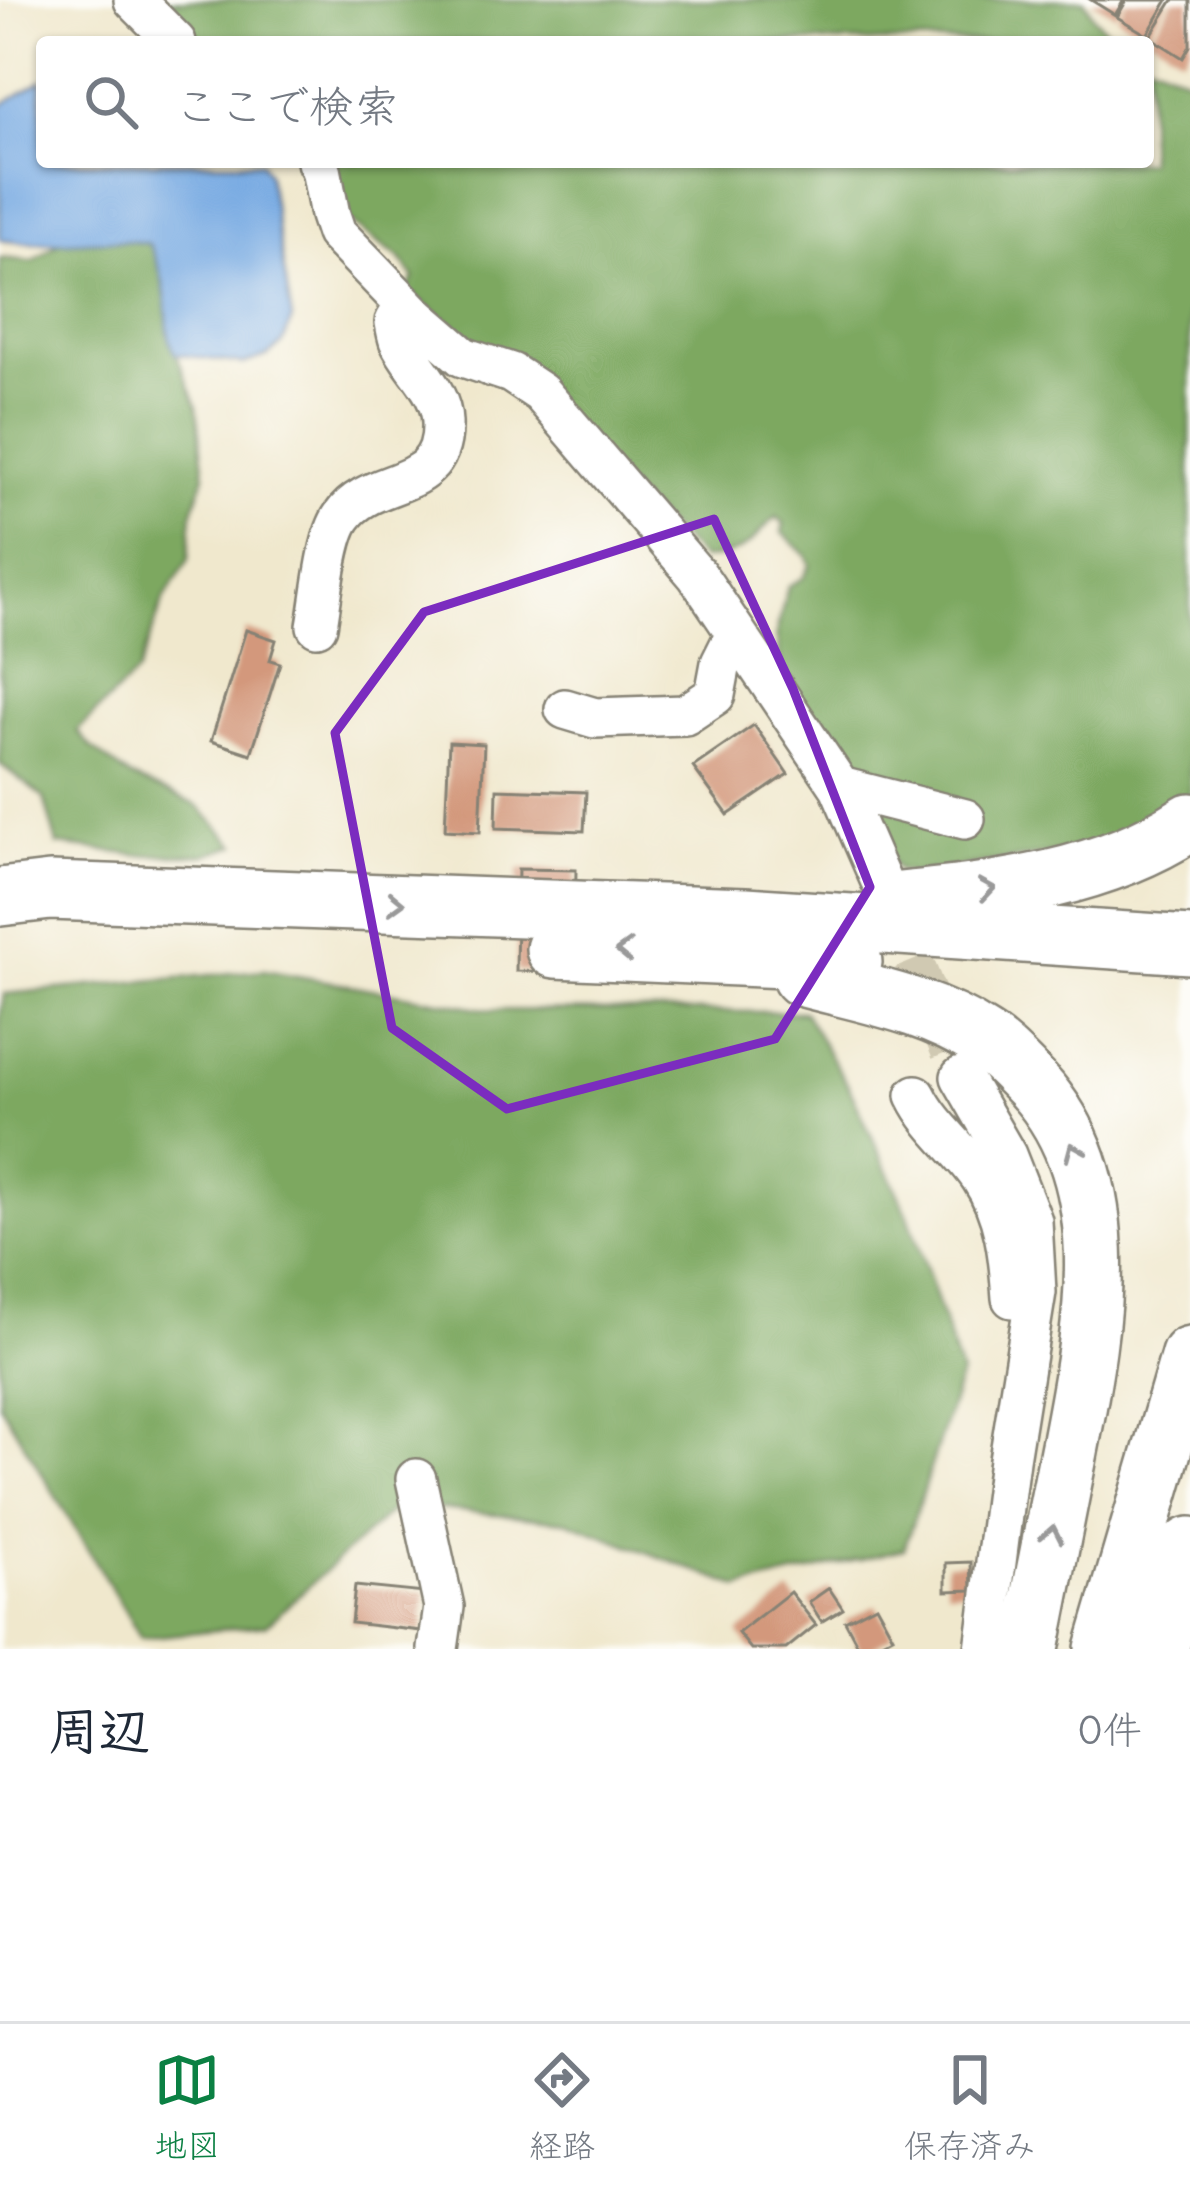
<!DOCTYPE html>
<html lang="ja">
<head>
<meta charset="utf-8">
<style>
	body { margin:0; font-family:Delius,"Klee One",sans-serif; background:#f2f2f3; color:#1f2937 }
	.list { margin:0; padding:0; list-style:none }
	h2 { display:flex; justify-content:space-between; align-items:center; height:156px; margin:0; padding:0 48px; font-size:51px }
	h2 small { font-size:39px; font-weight:400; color:#747a83 }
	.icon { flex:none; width:66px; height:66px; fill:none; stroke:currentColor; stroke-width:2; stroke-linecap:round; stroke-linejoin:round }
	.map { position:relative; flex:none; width:1190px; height:1649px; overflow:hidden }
	.search { position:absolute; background:#fff; box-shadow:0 3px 9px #0004; left:36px; right:36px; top:36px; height:132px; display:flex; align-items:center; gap:30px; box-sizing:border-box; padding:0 42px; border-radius:12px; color:#747a83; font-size:45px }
	.sheet { height:372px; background:#fff }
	nav { display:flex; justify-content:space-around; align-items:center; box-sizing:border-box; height:168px; border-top:3px solid #e0e1e3; background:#fff; font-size:33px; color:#747a83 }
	nav a { display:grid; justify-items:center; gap:6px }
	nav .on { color:#0b8043 }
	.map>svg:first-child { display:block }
	.forest { fill:#7da860; stroke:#4c623e; stroke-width:3 }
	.water { fill:#76a9e2; stroke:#49627f; stroke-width:3 }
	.building { fill:#d3987b }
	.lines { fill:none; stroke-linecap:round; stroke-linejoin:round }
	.minor-tunnel { stroke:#d0c9b2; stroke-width:39; stroke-dasharray:39 20; stroke-linecap:butt }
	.minor-casing { stroke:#868274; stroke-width:44 }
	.highway-casing { stroke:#868274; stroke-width:62 }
	.minor { stroke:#fff; stroke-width:39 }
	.highway { stroke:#fff; stroke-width:57 }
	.oneway { stroke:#999 }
	.marked { fill:none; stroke:#7b2cbf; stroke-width:9; stroke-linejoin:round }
</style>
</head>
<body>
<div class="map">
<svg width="1190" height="1649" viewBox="0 0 1190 1649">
	<rect width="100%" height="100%" fill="#fdfcf7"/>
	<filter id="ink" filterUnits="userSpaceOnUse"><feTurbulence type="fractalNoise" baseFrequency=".00833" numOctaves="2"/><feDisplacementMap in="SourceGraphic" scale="24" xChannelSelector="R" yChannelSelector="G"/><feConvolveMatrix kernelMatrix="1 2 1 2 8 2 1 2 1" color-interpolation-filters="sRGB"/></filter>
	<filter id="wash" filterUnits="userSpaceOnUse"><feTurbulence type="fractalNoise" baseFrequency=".004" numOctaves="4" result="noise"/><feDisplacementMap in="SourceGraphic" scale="48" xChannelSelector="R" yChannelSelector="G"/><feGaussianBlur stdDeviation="2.7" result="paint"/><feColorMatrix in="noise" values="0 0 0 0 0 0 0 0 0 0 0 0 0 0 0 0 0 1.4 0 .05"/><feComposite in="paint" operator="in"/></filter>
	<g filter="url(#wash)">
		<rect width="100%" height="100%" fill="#f0e8cd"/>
		<path class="forest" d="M151,0H1084L1095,18L1118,42H190Z
			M1148,61L1190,79V800L1112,845L913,874L897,870L783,680L776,634L788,586L803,578L810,565L806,555L782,532L784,523L777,517C767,524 762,531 753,540C739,554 721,558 702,559L481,346L407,291L414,278L399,258L348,221L330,162H1148Z
			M82,226L162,241L178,358L197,406L205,475L192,514L189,559L164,599L138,672L77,731L92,748L130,777L197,805L236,845L205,855H136L57,845L44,798L0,764V258L33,261Z
			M264,970L490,1010L804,1012L849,1087L908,1215L961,1374L904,1549L740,1588L566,1521L398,1505L266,1625L141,1638L0,1404V1017L4,994Z"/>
		<path class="water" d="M42,80V162H261L268,174L292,319L283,343L267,356L243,364L175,354C166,334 168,324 166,303C164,282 159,262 149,244C100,234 49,249 0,240V106Z"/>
		<g id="blocks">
			<path class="building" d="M1091,0H1124L1115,15Z
				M1127,0H1168L1147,35L1117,17Z
				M1173,0H1190V46L1183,58L1150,37Z
				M246,630L276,640L270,660L280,663L251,754L211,741Z
				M754,725L788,774L728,815L693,767Z
				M449,742L484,744L480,832L445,830Z
				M497,789L586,792L584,831L496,828Z
				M518,869L576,870L574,972L516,971Z
				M971,1562L972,1590L946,1591V1563Z
				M355,1586L425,1593L422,1631L351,1623Z
				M829,1588L843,1609L822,1622L809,1602Z
				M790,1592L816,1625L786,1649H751L738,1633Z
				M876,1605L893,1636L868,1649H860L845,1621Z"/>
		</g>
	</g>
	<g filter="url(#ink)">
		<use href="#blocks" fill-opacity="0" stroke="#868274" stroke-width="3"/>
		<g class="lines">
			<path class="minor-tunnel" d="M891,906L961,1077"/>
			<g class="minor-casing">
				<path id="minor" d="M134,0L176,42
					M317,162L321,169L330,215L336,233L418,318L463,357L511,373L541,393L697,575L840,787L880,879
					M317,626C322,598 327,538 342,517C372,473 445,495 442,422C441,389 411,368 399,340C397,334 396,328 395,322L405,305
					M565,709L595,718L685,715L715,695L721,663L736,633
					M840,787L965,819
					M961,1077L1006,1155L1032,1221L1036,1292L1009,1460L985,1649
					M916,1095C932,1128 961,1148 981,1178C1005,1214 1009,1255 1012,1298
					M416,1479L444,1607L438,1649"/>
			</g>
			<g class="highway-casing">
				<path id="highway" d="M0,897L50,891L746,916L1190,945
					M900,901C1000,891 1104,879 1190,822
					M555,949L853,962
					M801,977C863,994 928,1004 983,1040C999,1050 1011,1063 1024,1076C1125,1175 1093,1327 1069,1451C1056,1517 1043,1583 1030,1649
					M1104,1649L1190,1355
					M1159,1649L1190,1546"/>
			</g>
			<use href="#minor" class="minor"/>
			<use href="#highway" class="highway"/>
		</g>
		<defs><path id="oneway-chevron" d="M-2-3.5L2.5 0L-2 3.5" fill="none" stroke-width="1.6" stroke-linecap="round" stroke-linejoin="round" transform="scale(3)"/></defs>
		<g class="oneway">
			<use href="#oneway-chevron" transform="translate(987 889) rotate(-9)"/>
			<use href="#oneway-chevron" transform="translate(396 903) rotate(2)"/>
			<use href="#oneway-chevron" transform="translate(624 951) rotate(-178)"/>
			<use href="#oneway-chevron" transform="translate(1074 1151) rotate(-113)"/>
			<use href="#oneway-chevron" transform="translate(1052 1534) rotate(-79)"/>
		</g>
	</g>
	<path class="marked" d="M714,519L793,689L870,887L775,1039L507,1109L392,1028L335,733L424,612Z"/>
</svg>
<div class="search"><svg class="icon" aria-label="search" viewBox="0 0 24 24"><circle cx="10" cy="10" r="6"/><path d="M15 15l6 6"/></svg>ここで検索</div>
</div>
<section class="sheet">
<h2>周辺<small>0件</small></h2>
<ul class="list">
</ul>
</section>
<nav>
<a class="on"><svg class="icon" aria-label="map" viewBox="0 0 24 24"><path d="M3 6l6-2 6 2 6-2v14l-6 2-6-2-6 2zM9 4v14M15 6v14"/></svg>地図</a>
<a><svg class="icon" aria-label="directions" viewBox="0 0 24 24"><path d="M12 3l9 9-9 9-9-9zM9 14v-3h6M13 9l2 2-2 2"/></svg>経路</a>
<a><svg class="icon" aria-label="saved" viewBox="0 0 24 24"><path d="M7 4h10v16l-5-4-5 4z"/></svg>保存済み</a>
</nav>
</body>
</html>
